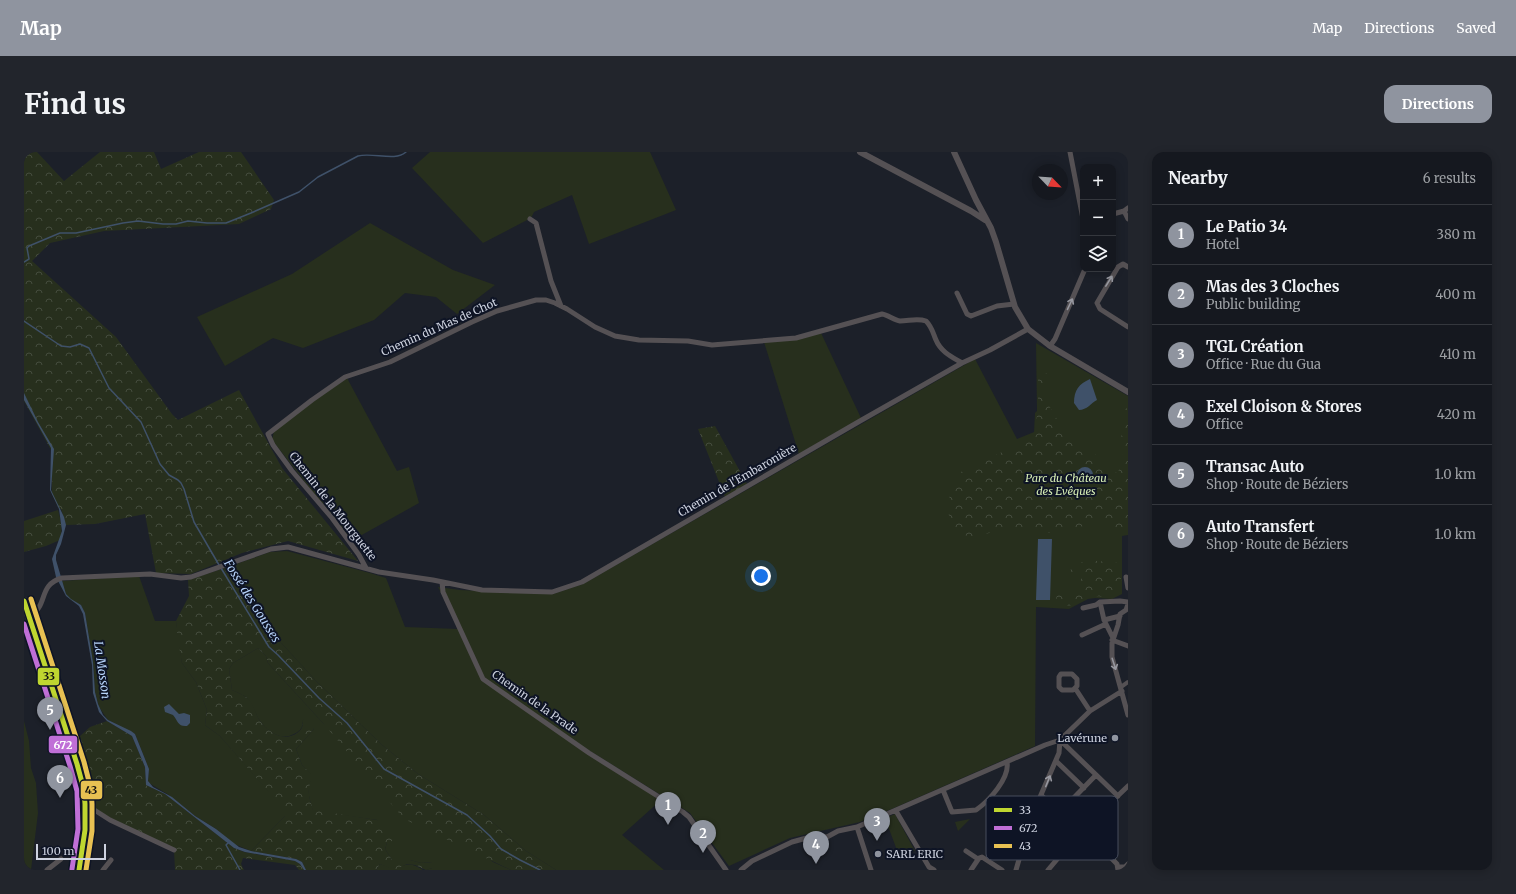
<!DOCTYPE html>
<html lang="en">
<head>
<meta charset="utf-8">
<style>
	body { margin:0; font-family:Merriweather,serif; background:#22252c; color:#f1f3f6 }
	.controls { position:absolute; right:12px; top:12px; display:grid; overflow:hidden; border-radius:8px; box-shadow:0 2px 10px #0003 }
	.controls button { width:36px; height:36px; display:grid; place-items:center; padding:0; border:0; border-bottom:1px solid #34373d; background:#15181f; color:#f1f3f6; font:20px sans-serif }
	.compass { position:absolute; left:1008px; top:12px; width:36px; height:36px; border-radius:50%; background:#15181f; box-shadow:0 2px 10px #0003; rotate:115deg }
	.scale { position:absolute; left:12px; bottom:10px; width:70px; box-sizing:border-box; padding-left:4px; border:2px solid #cdd2df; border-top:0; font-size:11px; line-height:14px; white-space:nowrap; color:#cdd2df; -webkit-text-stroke:3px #0e1425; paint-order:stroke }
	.you { position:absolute; left:737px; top:424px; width:14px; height:14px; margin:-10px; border:3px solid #fff; border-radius:50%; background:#1a73e8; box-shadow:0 0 0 6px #1a73e833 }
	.badge { display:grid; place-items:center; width:26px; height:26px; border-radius:50%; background:#8f949f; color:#fff; font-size:13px; font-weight:700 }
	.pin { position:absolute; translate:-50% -33px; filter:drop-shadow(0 1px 2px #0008) }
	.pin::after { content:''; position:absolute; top:21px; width:14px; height:12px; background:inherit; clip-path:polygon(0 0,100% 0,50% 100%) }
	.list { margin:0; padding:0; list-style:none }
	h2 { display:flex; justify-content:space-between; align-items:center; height:52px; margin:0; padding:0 16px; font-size:17px }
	h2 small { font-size:13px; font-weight:400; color:#9da0a4 }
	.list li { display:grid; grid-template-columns:26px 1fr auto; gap:12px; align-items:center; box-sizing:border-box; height:60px; padding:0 16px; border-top:1px solid #34373d }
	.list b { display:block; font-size:15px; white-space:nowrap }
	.list p { margin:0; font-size:13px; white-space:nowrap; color:#9da0a4 }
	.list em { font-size:13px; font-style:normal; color:#9da0a4 }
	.icon { flex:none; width:22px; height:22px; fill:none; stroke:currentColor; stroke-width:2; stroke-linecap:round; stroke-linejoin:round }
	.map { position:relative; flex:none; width:1104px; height:718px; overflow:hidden; border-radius:12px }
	header { display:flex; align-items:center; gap:24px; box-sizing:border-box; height:56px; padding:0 20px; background:#8f949f; color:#fff }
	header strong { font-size:19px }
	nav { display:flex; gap:22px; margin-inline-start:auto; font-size:14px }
	.intro { display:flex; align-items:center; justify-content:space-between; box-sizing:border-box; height:96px; padding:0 24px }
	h1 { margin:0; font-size:28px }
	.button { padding:10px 18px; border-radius:12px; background:#8f949f; color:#fff; font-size:14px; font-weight:700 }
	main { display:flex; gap:24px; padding:0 24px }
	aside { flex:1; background:#15181f; border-radius:12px; box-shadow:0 2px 10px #0003 }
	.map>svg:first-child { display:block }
	.green { fill:#272f1d }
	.forest { fill:url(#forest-crowns) }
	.water { fill:#3f5169 }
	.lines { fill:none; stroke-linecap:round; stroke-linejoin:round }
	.stream { stroke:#3f5169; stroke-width:1.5 }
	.pedestrian { stroke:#555154; stroke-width:4 }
	.minor { stroke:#555154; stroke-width:5 }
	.tertiary { stroke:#555154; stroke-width:6 }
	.primary { stroke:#5f5c5f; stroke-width:8 }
	.bus-1-casing { stroke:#0e1425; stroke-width:8 }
	.bus-2-casing { stroke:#0e1425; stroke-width:8 }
	.bus-3-casing { stroke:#0e1425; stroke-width:8 }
	.bus-1 { stroke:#bfd630; stroke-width:5 }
	.bus-2 { stroke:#c06fd7; stroke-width:5 }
	.bus-3 { stroke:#e8c152; stroke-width:5 }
	.oneway { stroke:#9798a0 }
	.poi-dot { fill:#8f949f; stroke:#0e1425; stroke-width:1.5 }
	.labels { text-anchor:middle; stroke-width:4; stroke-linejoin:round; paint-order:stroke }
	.street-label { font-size:11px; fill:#cdd2df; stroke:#0e1425 }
	.park-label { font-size:11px; font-style:italic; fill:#d6edb4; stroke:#0e1425 }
	.poi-label { font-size:11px; fill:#cdd2df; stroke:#0e1425; text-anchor:end }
	.water-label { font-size:12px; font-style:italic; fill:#b5d2f9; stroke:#0e1425 }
	.key { fill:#0e1425; stroke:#474d5d; stroke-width:1 }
	.key-label { font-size:11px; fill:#cdd2df }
	.line-badge { stroke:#0e1425; stroke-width:1.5 }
	.badge-label { font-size:11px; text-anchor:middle; font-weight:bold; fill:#fff }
	.pale-badge-label { font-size:11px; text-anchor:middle; font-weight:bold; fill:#111 }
</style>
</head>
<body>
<header>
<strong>Map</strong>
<nav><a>Map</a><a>Directions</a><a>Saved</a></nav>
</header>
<div class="intro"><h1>Find us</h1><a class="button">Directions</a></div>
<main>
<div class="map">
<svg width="1104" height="718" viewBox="0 0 1104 718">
	<defs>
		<pattern id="forest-crowns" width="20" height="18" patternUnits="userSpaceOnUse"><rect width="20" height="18" fill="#272f1d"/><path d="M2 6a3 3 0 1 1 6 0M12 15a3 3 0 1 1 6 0" fill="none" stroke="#454c3d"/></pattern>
	</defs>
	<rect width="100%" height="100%" fill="#1c2029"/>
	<path class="green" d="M406,0H626L652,58L565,92L548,43L510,60L507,66L459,91L388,16Z
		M346,71L429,118L471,133L433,162L412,145L381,141L350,168L279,196L249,186L201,214L173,165L268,122Z
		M797,181L837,266L775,302L740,190Z
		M1012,191L1104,244V383L1098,384V442L1088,447L1071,446L1064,447L1045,457L1012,455L1011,594L870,656L836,670L766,686L705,714L666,661L558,594L461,527L414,435L436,438L529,442L559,432L951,207L993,287L1010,280L1011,261L1013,259Z
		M323,226L373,319L385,315L395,351L327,389L248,288L250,279L290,249Z
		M263,399L346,421L362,426L381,475L434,477L458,528L637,648L598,683L640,718H532L502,699L460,663L394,622L358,593L292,529L249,482L204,415L246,400Z
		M115,424L131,469H152L158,511L172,530L183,558L181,573L196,584L262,659L261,664L227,699L210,692L192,677L171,664L145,643L125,631L124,628L125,617L111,582L84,568L75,555L71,540L69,510L61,461L57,453L47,448L42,442L38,429Z
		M234,496L242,504L244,511L299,571L469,710L487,718H402L408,716V710L397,711L386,708H368L361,697L363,690L353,668L289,659C285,644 282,639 288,624L278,613L272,597L290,577L279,567C279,575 277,579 270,582C257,589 244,580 236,569C231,562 230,554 224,547C221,543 213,541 208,538L205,517L209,511Z
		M0,569L5,589L7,616L12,631L14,661L7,718H0Z
		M871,662L891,699L874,701L861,666Z
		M946,667L934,679L931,670Z
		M356,712L370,717C383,712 386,710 399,718H352Z"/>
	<path class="forest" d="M0,0H13L40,29L76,0H130L137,17L175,0H217L250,48L247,57L215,72L80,79L26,91L8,109L92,185L148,262L154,268L215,238L258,316L334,409L264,389L218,401L167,422L132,421L121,362L71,372L42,373L37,357H35L28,342L27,298L0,249Z
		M1026,221L1019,238L1020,245L1041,281L1056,298H1067L1079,310L1083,317L1093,321L1100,310L1097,289V285L1101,276V256L1104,257V374L1098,375L1093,377L1077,368L1072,372L1049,376L1037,381H1013L1005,377L994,379L970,380L947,385L933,381L923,359L926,342L937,320L1011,284L1014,251V223Z
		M691,274L723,332L701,345L674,277Z
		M34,358C37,369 39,377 36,388L22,394L0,400V369Z
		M1063,408L1095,411L1098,436L1097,441L1084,445L1070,444L1059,447L1045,454L1032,448L1033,441L1038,438L1050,441L1054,439L1058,424L1045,419L1054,412Z
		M204,415L249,482L292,529L358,593L394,622L460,663L502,699L532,718H487L380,667L299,571L244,511L242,504L234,496L209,511L205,517L208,538C212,540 218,542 222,545C230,550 231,562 236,569C245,581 260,590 273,581C279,577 279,573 279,567L284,568L290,577L272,597L278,613L289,624C282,639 285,644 289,658L353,668L370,683L368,689L363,690L361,697L368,708H386L397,711L409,710L411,712L408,716L402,718L391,713L383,712L370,718L356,712L352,718H282L278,710L272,707L227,699L261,664V659L196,584L181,573L183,558L172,530L158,511L154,489L152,469L165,444L164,428Z
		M83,569L108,584L121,615L122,633L141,642L210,696L220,700L271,709L276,712L280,718H275L271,713L219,706L217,712L220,718H151L150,698L86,667L70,657L56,584L66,575Z"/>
	<path class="water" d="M1066,227L1073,248C1067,251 1063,258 1055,258L1050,251C1050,238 1055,232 1066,227Z
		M0,241L14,270L30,297L27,338L40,365L42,373L37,392L32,403V408L42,442L47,447L57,453L61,461L69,510L71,540L74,552L79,563L84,568L107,579L111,582L125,617L124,629L129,635L148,645L171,664L192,677L215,695L227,699L272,707L278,710L282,718H280L276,712L271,709L221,700L210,696L141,642L122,633L121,615L108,584L83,569L75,560L69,541L68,513L59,462L55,454L42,444L32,425L28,407L38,379L35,357L26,338L27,296L0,248Z
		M1053 323a8 8 0 1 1 16 0a8 8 0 1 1-16 0Z
		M1014,387H1028L1026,448H1012Z
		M145,552L155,562L160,561L166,563V571L163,574C154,575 154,569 149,563L141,560L140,555Z"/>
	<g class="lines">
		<path class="stream" d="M0,110L5,107L3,96L5,94L36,81H52L99,71L114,69L139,72H152L164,69L183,71H202L227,61L275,40L294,25L334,4C349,0 371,10 382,0
			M0,169L37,194L46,195L56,192L65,196L85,236L117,270L136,312L145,323L154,328L157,331L160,337L170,370L195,413
			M197,416L245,495L254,503L295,546L323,571L360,617L443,663L466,684L477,697L496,708L516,718
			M205,690L202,693L216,718"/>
		<path class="pedestrian" d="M1097,535L1104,530"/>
		<path class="minor" d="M1046,0L1059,67
			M1100,59L1104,67
			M1089,62L1100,59L1104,56
			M506,67L512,71L527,129L537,154
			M1104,115L1099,112L1094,115L1073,151L1076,157L1104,175
			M933,141L943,162L947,164L973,154L990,152
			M1026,194L1031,187L1061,117
			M342,416L335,403L308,366L268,319L249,293L244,282L288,248L321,225L366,210L448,170L473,159L512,148H522L531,151L543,157L571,175L591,184L615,188L664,189L688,193L772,186L858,162C864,163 870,168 876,169C885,169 893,166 902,169C908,175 909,181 912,188C917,200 928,205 938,211
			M1102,425L1104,436
			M418,430L419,440L459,527L565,601L659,660L665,665L702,718
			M1076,450L1080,468
			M1104,452L1102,458L1096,462L1094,473L1088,491V505L1104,563
			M1059,456L1072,453L1076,450L1096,449L1104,450
			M5,464C25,455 13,433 38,426L126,422L157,426L167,425L247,397L264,395L355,420L409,428L458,438L528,440L558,430L836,269L938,211L966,198L1004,177
			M1058,483L1082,472
			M1089,486L1080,468L1096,464
			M1088,488L1104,494
			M1051,536L1049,538H1038L1035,535V525L1037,522H1048L1053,527V534L1051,536L1066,559
			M1036,588L1094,644
			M1032,609L1060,636
			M919,638L928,660L952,658C965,649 986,626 983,610
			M1017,643L1056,680
			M61,652L86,668L150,698
			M872,659L905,715L910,718
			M1036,660L1072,623
			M833,675L847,718
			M1059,677L1093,712L1094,718
			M942,699L954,707
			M1094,715H1101L1104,712
			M23,718L37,707
			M79,718L87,708
			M717,718L728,709L768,690L790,684L803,685L814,679L833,675L1021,593L1036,588L1066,559L1098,539
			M947,718L955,706L958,705L978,718
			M992,718L1007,666L1035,601L1036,588
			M1024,718L1056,680L1104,634"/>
		<path class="tertiary" d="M836,0L947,59L961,68
			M930,0L952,48L967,76L972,90L991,155L1004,177L1026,194L1104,240"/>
		<path class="primary" d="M0,449L53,612L60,638L61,652V678L55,718"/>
		<g class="bus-1-casing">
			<path id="bus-1" d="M0,449L53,612L60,638L61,652V678L55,718"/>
		</g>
		<g class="bus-2-casing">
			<path id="bus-2" d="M0,472L46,614L53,639L54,677L48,717"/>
		</g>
		<g class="bus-3-casing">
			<path id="bus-3" d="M7,447L60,610L67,637L68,652V679L62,718"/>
		</g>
		<use href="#bus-1" class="bus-1"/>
		<use href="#bus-2" class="bus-2"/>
		<use href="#bus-3" class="bus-3"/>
	</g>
	<defs><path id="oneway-shaft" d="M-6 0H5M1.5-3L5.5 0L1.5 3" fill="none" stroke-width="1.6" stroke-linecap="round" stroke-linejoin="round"/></defs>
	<g class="oneway">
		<use href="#oneway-shaft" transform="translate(1085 129) rotate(-58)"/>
		<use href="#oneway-shaft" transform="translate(1046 152) rotate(-65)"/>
		<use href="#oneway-shaft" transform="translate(1090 512) rotate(72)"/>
		<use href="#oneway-shaft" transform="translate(1024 629) rotate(-68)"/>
	</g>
	<g class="poi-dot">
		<circle cx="1091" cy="586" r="4"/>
		<circle cx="854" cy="702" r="4"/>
	</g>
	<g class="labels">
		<g class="street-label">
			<text transform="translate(415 175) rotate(-24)" y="4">Chemin du Mas de Chot</text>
			<text transform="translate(713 328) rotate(-30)" y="4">Chemin de l'Embaronière</text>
			<text transform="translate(309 354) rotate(52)" y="4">Chemin de la Mourguette</text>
			<text transform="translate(511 550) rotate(35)" y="4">Chemin de la Prade</text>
		</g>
		<g class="park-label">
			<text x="1042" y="330">Parc du Château<tspan x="1042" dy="13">des Evêques</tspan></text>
		</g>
		<g class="poi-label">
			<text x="1083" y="590">Lavérune</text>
			<text x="862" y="706" text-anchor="start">SARL ERIC</text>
		</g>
		<g class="water-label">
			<text transform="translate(228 449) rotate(58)" y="4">Fossé des Gousses</text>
			<text transform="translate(78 518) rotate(82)" y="4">La Mosson</text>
		</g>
	</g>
	<rect x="962" y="644" width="132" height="64" rx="6" class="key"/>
	<rect x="970" y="656" width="18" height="4" fill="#bfd630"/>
	<rect x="970" y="674" width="18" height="4" fill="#c06fd7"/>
	<rect x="970" y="692" width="18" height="4" fill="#e8c152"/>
	<g class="key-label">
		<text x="995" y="662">33</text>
		<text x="995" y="680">672</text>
		<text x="995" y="698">43</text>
	</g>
	<g class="line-badge">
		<rect x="13" y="515" width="23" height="19" rx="4" fill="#bfd630"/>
		<rect x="24" y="583" width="30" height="19" rx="4" fill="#c06fd7"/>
		<rect x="56" y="628" width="23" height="20" rx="4" fill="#e8c152"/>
	</g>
	<g class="badge-label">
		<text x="39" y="597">672</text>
	</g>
	<g class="pale-badge-label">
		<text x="25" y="528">33</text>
		<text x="67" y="642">43</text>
	</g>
</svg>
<div class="controls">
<button>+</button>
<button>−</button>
<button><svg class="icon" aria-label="layers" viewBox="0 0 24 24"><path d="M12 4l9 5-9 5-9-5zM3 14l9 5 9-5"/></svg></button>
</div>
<svg class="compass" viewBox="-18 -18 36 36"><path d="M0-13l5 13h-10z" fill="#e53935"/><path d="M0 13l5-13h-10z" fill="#9da0a4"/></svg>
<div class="scale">100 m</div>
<div class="you"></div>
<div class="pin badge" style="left:644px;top:673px">1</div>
<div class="pin badge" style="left:679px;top:701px">2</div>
<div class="pin badge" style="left:853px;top:689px">3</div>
<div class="pin badge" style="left:792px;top:712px">4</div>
<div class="pin badge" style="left:26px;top:578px">5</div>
<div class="pin badge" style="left:36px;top:646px">6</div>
</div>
<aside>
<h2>Nearby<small>6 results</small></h2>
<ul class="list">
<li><span class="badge">1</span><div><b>Le Patio 34</b><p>Hotel</p></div><em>380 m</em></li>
<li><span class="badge">2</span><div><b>Mas des 3 Cloches</b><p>Public building</p></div><em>400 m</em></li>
<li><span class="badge">3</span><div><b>TGL Création</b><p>Office · Rue du Gua</p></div><em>410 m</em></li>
<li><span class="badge">4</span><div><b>Exel Cloison &amp; Stores</b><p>Office</p></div><em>420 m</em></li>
<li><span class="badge">5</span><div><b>Transac Auto</b><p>Shop · Route de Béziers</p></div><em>1.0 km</em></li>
<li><span class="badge">6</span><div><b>Auto Transfert</b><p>Shop · Route de Béziers</p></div><em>1.0 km</em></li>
</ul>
</aside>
</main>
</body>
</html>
